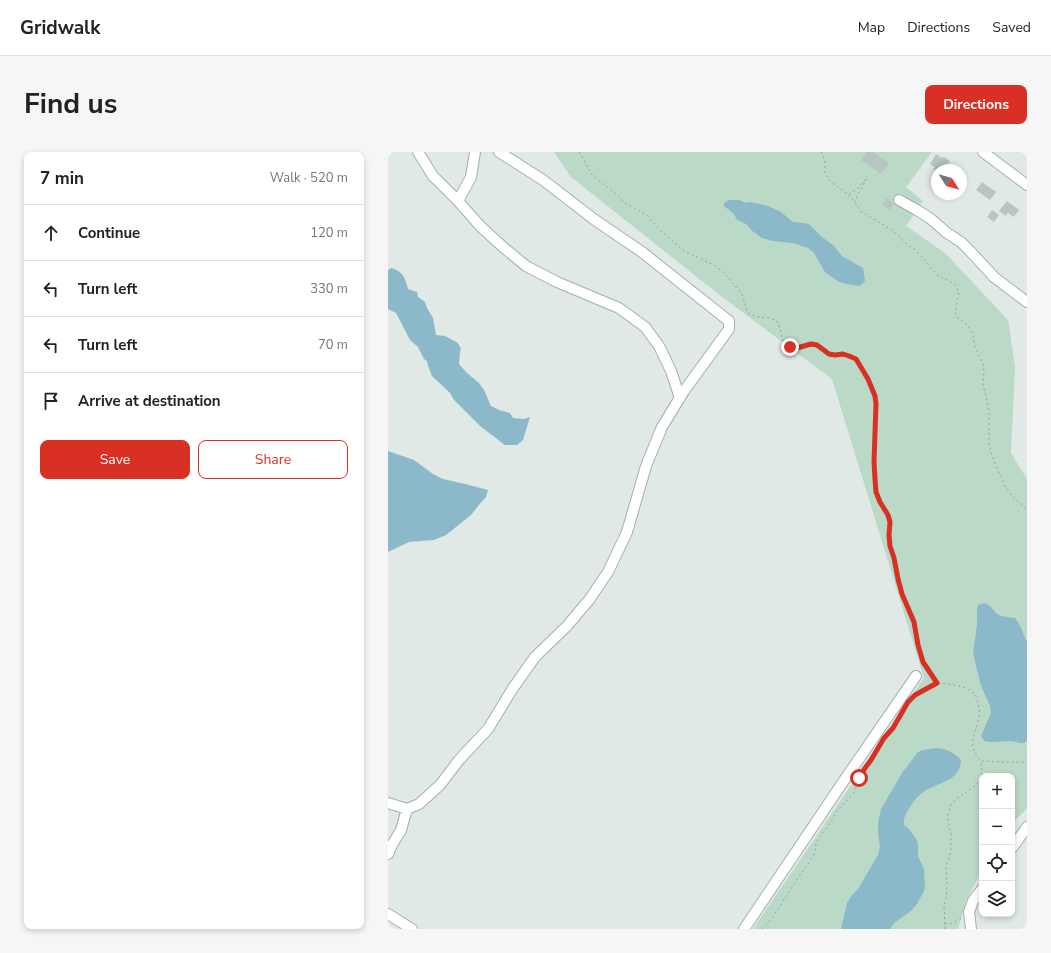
<!DOCTYPE html>
<html lang="en">
<head>
<meta charset="utf-8">
<style>
	body { margin:0; font-family:"Nunito Sans",sans-serif; background:#f6f6f6; color:#222 }
	.controls { position:absolute; right:12px; bottom:12px; display:grid; overflow:hidden; border-radius:8px; box-shadow:0 2px 6px #0003 }
	.controls button { width:36px; height:36px; display:grid; place-items:center; padding:0; border:0; border-bottom:1px solid #e0e0e0; background:#fff; color:#222; font:20px sans-serif }
	.compass { position:absolute; left:543px; top:12px; width:36px; height:36px; border-radius:50%; background:#fff; box-shadow:0 2px 6px #0003; rotate:127deg }
	.stop { position:absolute; width:12px; height:12px; margin:-9px; border:3px solid #d93025; border-radius:50%; background:#fff }
	.stop.end { background:#d93025; border-color:#fff; box-shadow:0 1px 4px #0008 }
	.list { margin:0; padding:0; list-style:none }
	h2 { display:flex; justify-content:space-between; align-items:center; height:52px; margin:0; padding:0 16px; font-size:17px }
	h2 small { font-size:13px; font-weight:400; color:#767676 }
	.list li { display:grid; grid-template-columns:26px 1fr auto; gap:12px; align-items:center; box-sizing:border-box; height:56px; padding:0 16px; border-top:1px solid #e0e0e0 }
	.list b { display:block; font-size:15px; white-space:nowrap }
	.list em { font-size:13px; font-style:normal; color:#767676 }
	.actions { display:flex; gap:8px; padding:12px 16px }
	.actions a { flex:1; padding:9px 0; border:1px solid #d93025; border-radius:8px; text-align:center; font-size:14px; color:#d93025 }
	.actions .main { background:#d93025; color:#fff }
	.icon { flex:none; width:22px; height:22px; fill:none; stroke:currentColor; stroke-width:2; stroke-linecap:round; stroke-linejoin:round }
	.map { position:relative; flex:none; width:639px; height:777px; overflow:hidden; border-radius:8px }
	header { display:flex; align-items:center; gap:24px; box-sizing:border-box; height:56px; padding:0 20px; background:#fff; border-bottom:1px solid #e0e0e0 }
	header strong { font-size:19px }
	nav { display:flex; gap:22px; margin-inline-start:auto; font-size:14px }
	.intro { display:flex; align-items:center; justify-content:space-between; box-sizing:border-box; height:96px; padding:0 24px }
	h1 { margin:0; font-size:28px }
	.button { padding:10px 18px; border-radius:8px; background:#d93025; color:#fff; font-size:14px; font-weight:700 }
	main { display:flex; gap:24px; padding:0 24px }
	aside { flex:1; background:#fff; border-radius:8px; box-shadow:0 2px 6px #0003 }
	.map>svg:first-child { display:block }
	.green { fill:#bad9c6 }
	.water { fill:#8cb9ca }
	.building { fill:#b8c6c2 }
	.lines { fill:none; stroke-linecap:round; stroke-linejoin:round }
	.minor-casing { stroke:#a3b0ad; stroke-width:12 }
	.path { stroke:#83aaa2; stroke-width:1; stroke-dasharray:2 3; stroke-linecap:butt }
	.minor { stroke:#fff; stroke-width:10 }
	.route { stroke:#d93025; stroke-width:5 }
</style>
</head>
<body>
<header>
<strong>Gridwalk</strong>
<nav><a>Map</a><a>Directions</a><a>Saved</a></nav>
</header>
<div class="intro"><h1>Find us</h1><a class="button">Directions</a></div>
<main>
<aside>
<h2>7 min<small>Walk · 520 m</small></h2>
<ul class="list">
<li><svg class="icon" aria-label="ahead" viewBox="0 0 24 24"><path d="M12 20V5M6 11l6-6 6 6"/></svg><div><b>Continue</b></div><em>120 m</em></li>
<li><svg class="icon" aria-label="left" viewBox="0 0 24 24"><path d="M17 20v-9H6M10 6l-5 5 5 5"/></svg><div><b>Turn left</b></div><em>330 m</em></li>
<li><svg class="icon" aria-label="left" viewBox="0 0 24 24"><path d="M17 20v-9H6M10 6l-5 5 5 5"/></svg><div><b>Turn left</b></div><em>70 m</em></li>
<li><svg class="icon" aria-label="arrive" viewBox="0 0 24 24"><path d="M6 21V4h12l-3 4 3 4H6"/></svg><div><b>Arrive at destination</b></div></li>
</ul>
<div class="actions"><a class="main">Save</a><a>Share</a></div>
</aside>
<div class="map">
<svg width="639" height="777" viewBox="0 0 639 777">
	<rect width="100%" height="100%" fill="#e0e9e6"/>
	<path class="green" d="M166,0H544L518,35L535,49L518,74L557,101L620,168L627,215L623,301L639,327V656L624,672V624H594V718L578,749L570,777H365L536,526L444,227L329,141L183,25Z"/>
	<path class="water" d="M341,48H351L358,51L362,50L380,54L393,60L405,70L417,71L422,73L434,85L446,94L454,104L475,116L477,129L472,134L458,132L451,130L437,120L426,101L420,96L405,91L385,89L374,86L363,78L358,72L349,68L346,62L336,54V51Z
		M3,116C15,119 17,126 20,137L29,140L30,145L37,150L39,156L45,166L48,183L57,184L70,191L73,197L72,200L71,212L79,221L91,231L96,238L103,254L111,258L122,261L125,266L136,267L142,265L135,288L129,293H117L92,274L66,248L62,241L44,224L40,214L39,209L36,207L30,195L22,188L8,161L0,157V118Z
		M0,299L26,308L45,322L55,327L77,332L100,338L98,345L90,354L83,363L58,383L46,388L21,390L0,400Z
		M596,451C603,453 605,459 611,463C615,465 622,465 627,466C633,473 635,482 639,490V589C636,591 636,591 633,591C629,591 627,589 623,589C614,589 605,591 596,589L593,584L603,561L602,554L593,534L585,501L589,473V458L590,453Z
		M549,596C559,597 566,600 573,608C572,631 548,630 534,641C528,645 524,652 520,658C517,663 515,668 516,673L521,677L529,688L530,694V704L536,717L537,737L529,752L523,759L506,771L502,777H453L459,751L464,743L470,737L490,703L492,694L490,681V670L493,657L499,647L514,621L530,600L535,598Z"/>
	<path class="building" d="M479,0H485L501,11L493,22L473,8Z
		M548,2L554,6L556,5L562,9L560,11L571,18H545L547,15L542,12Z
		M594,30L608,40L602,48L588,38Z
		M499,46L506,52L501,58L494,52Z
		M619,49L631,58L626,65L620,61L618,64L611,59Z
		M604,58L611,63L606,70L599,65Z"/>
	<g class="lines">
		<g class="minor-casing">
			<path id="minor" d="M30,0L45,24L70,49L83,25L87,0
				M595,0L639,33
				M511,48L529,58L543,67L559,81L573,90L582,99L606,125L639,150
				M70,49L93,75L115,95L138,114L169,130L231,156L257,175L271,194L283,219L292,246
				M0,651L19,657L31,652L52,633L71,608L100,577L125,536L147,505L179,474L201,448L220,420L239,380L258,314L274,275L296,239L341,177V169L254,100L207,68L155,28L111,0
				M624,696L639,675
				M0,702L4,693L13,678L19,657
				M0,762L24,777
				M356,777L455,630L528,524
				M583,777L581,760L585,749L594,737"/>
		</g>
		<path class="path" d="M191,0L195,6L204,23L228,42L237,51L260,64L271,77L296,99L326,113L336,121L354,142L359,159L362,162L369,165L382,166L389,169L391,173L396,192L402,195L409,196L423,192L429,193L441,202L447,203L455,202L461,204L468,207L480,227L487,244L488,252L486,310L487,327L488,340L492,350L500,363L502,370L501,383L502,394L506,407L510,427L514,442L526,469L530,493L535,509L549,531C559,532 576,533 584,540C588,542 589,547 590,551C591,556 592,561 591,566C587,583 578,593 593,609L614,610H632L639,611
			M433,0L435,3L437,9L436,18L439,24L443,30L461,43L473,59L505,79L520,93L527,98L536,107L549,123L563,130L568,134L571,141L567,159L569,165L579,173L582,177L585,183L587,195L596,214L595,232L601,259V292L603,300L609,317L614,326L617,335L627,347L639,357
			M461,42L469,37L479,26L470,42L467,50
			M524,546L527,543L548,532
			M497,586L505,576L512,564
			M557,772L565,771L573,767
			M374,777L384,766L410,726L420,712L427,701L428,690L443,670L448,660L466,641L471,626L477,616L483,608L495,588
			M557,777L556,754L558,746L559,733L558,713L562,704L563,696V682L560,669V661L563,653L568,647L587,634L593,627L594,618L593,609"/>
		<use href="#minor" class="minor"/>
	</g>
	<g class="lines">
		<path class="route" d="M402,195L409,196L423,192L429,193L441,202L447,203L455,202L461,204L468,207L480,227L487,244L488,252L486,310L487,327L488,340L492,350L500,363L502,370L501,383L502,394L506,406L510,427L514,442L526,470L530,493L535,510L549,531L527,543L520,550L505,576L496,586L483,608L477,616L471,626"/>
	</g>
</svg>
<div class="controls">
<button>+</button>
<button>−</button>
<button><svg class="icon" aria-label="locate" viewBox="0 0 24 24"><circle cx="12" cy="12" r="6"/><path d="M12 2v4M12 18v4M2 12h4M18 12h4"/></svg></button>
<button><svg class="icon" aria-label="layers" viewBox="0 0 24 24"><path d="M12 4l9 5-9 5-9-5zM3 14l9 5 9-5"/></svg></button>
</div>
<svg class="compass" viewBox="-18 -18 36 36"><path d="M0-13l5 13h-10z" fill="#e53935"/><path d="M0 13l5-13h-10z" fill="#767676"/></svg>
<div class="stop" style="left:471px;top:626px"></div>
<div class="stop end" style="left:402px;top:195px"></div>
</div>
</main>
</body>
</html>
